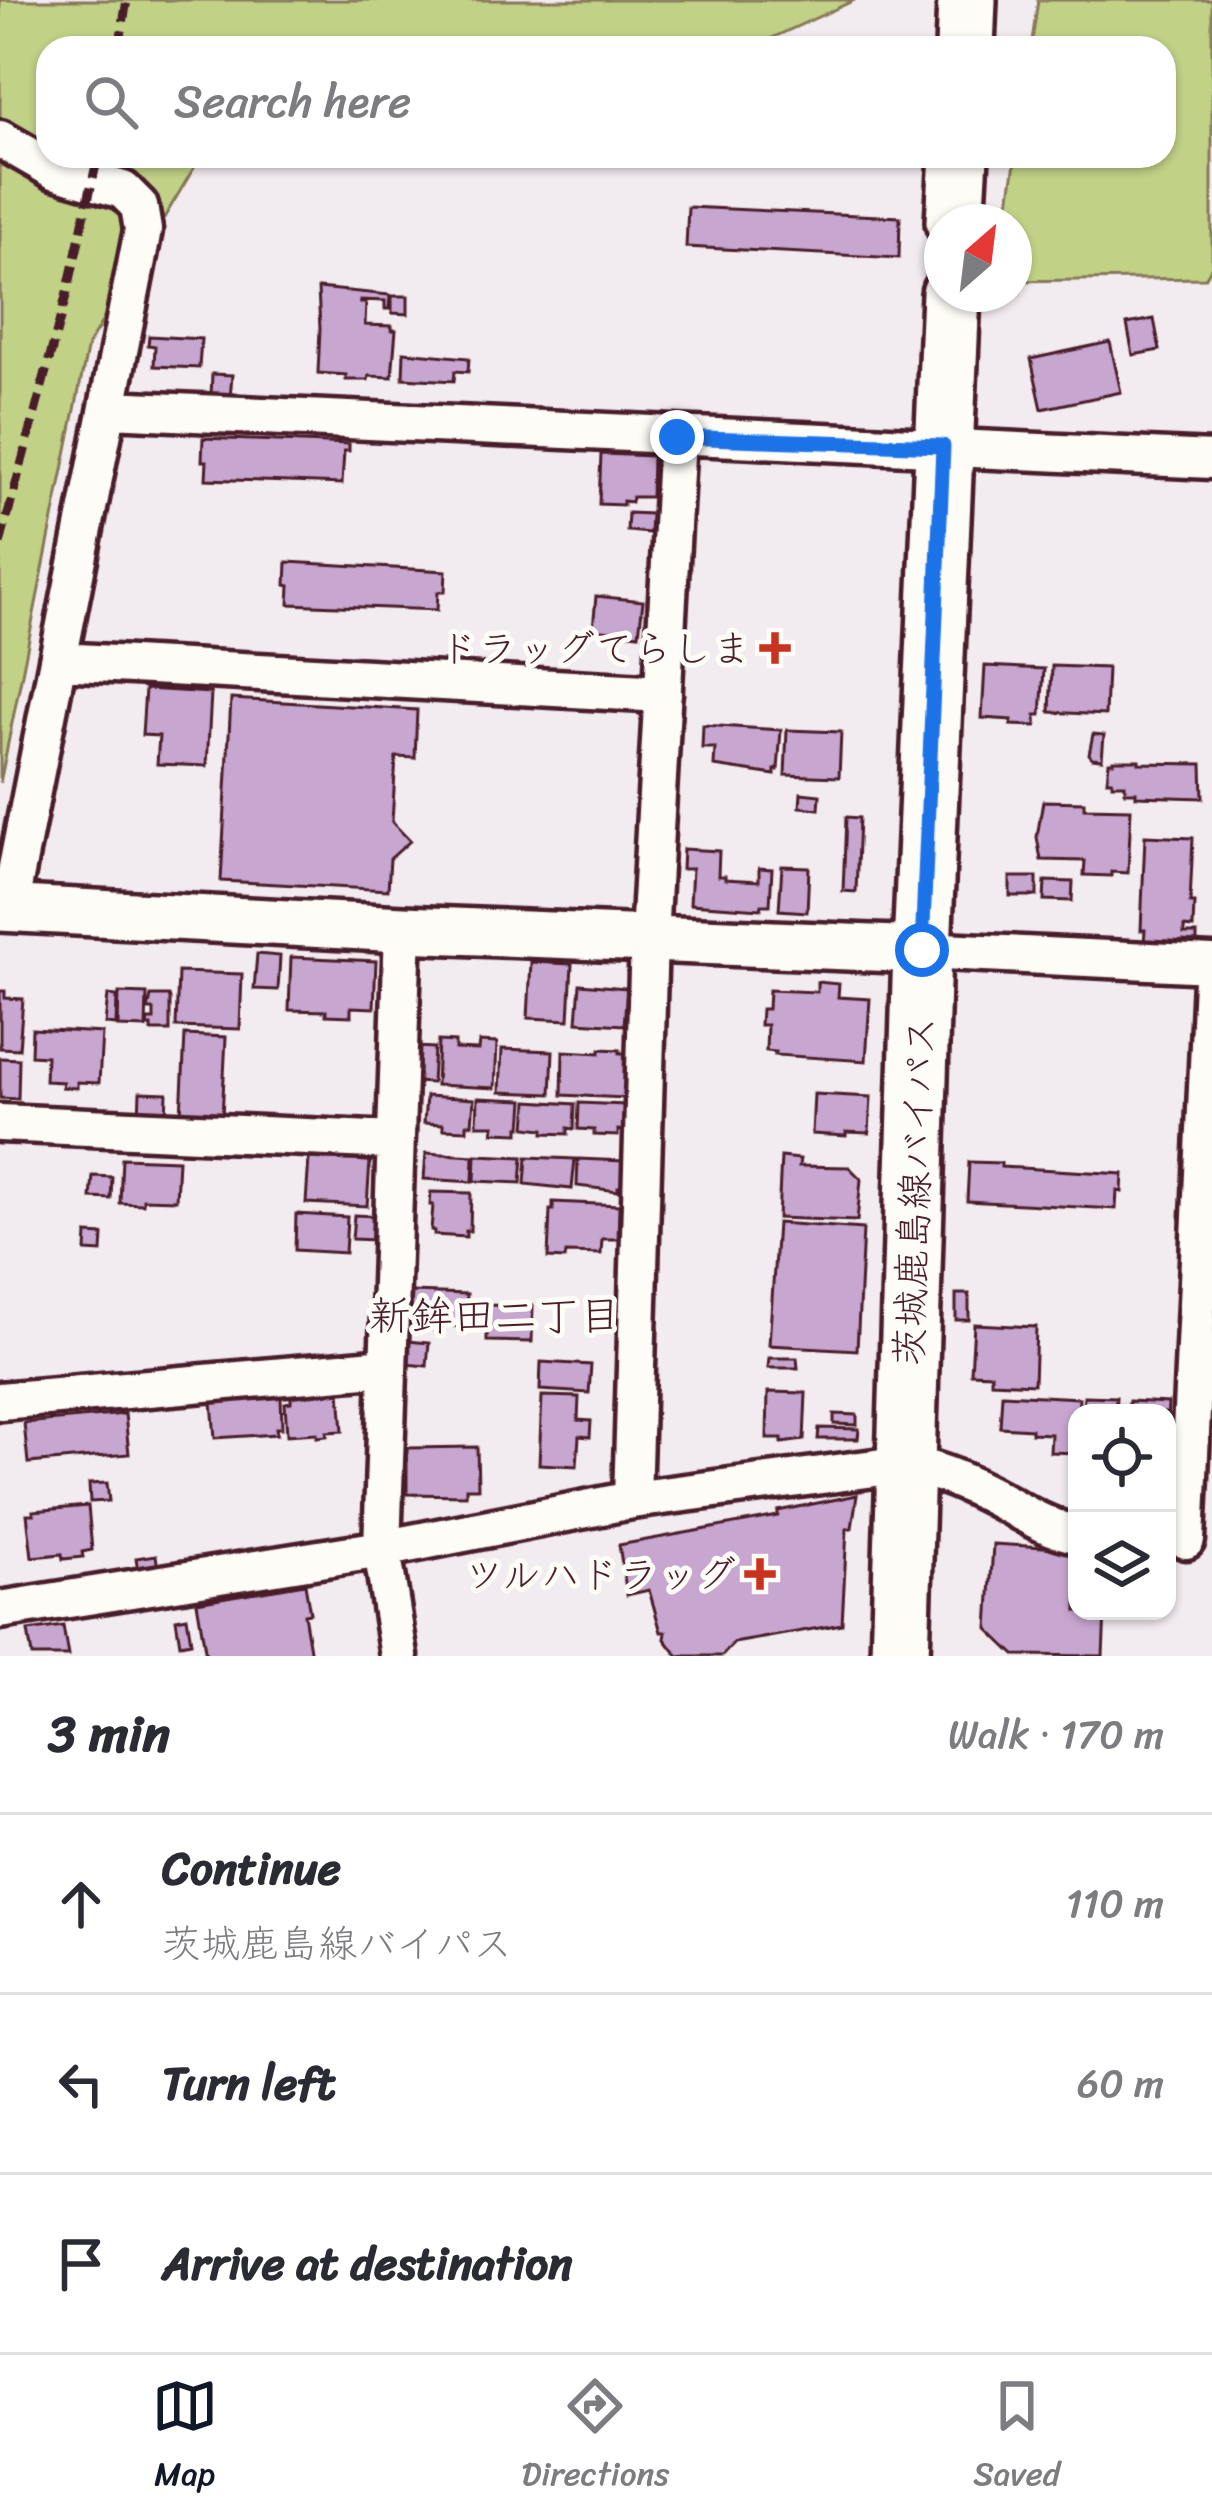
<!DOCTYPE html>
<html lang="en">
<head>
<meta charset="utf-8">
<style>
	body { margin:0; font-family:Sriracha,"Klee One",sans-serif; background:#f7f7f7; color:#2b2b33 }
	.controls { position:absolute; right:36px; bottom:36px; display:grid; overflow:hidden; border-radius:24px; box-shadow:0 3px 9px #0004 }
	.controls button { width:108px; height:108px; display:grid; place-items:center; padding:0; border:0; border-bottom:3px solid #e1e1e2; background:#fff; color:#2b2b33; font:60px sans-serif }
	.compass { position:absolute; left:924px; top:204px; width:108px; height:108px; border-radius:50%; background:#fff; box-shadow:0 3px 9px #0004; rotate:28deg }
	.stop { position:absolute; width:36px; height:36px; margin:-27px; border:9px solid #1a73e8; border-radius:50%; background:#fff }
	.stop.end { background:#1a73e8; border-color:#fff; box-shadow:0 3px 12px #0008 }
	.list { margin:0; padding:0; list-style:none }
	h2 { display:flex; justify-content:space-between; align-items:center; height:156px; margin:0; padding:0 48px; font-size:51px }
	h2 small { font-size:39px; font-weight:400; color:#7c7c81 }
	.list li { display:grid; grid-template-columns:78px 1fr auto; gap:36px; align-items:center; box-sizing:border-box; height:180px; padding:0 48px; border-top:3px solid #e1e1e2 }
	.list b { display:block; font-size:45px; white-space:nowrap }
	.list p { margin:0; font-size:39px; white-space:nowrap; color:#7c7c81 }
	.list em { font-size:39px; font-style:normal; color:#7c7c81 }
	.icon { flex:none; width:66px; height:66px; fill:none; stroke:currentColor; stroke-width:2; stroke-linecap:round; stroke-linejoin:round }
	.map { position:relative; flex:none; width:1212px; height:1656px; overflow:hidden }
	.search { position:absolute; background:#fff; box-shadow:0 3px 9px #0004; left:36px; right:36px; top:36px; height:132px; display:flex; align-items:center; gap:30px; box-sizing:border-box; padding:0 42px; border-radius:36px; color:#7c7c81; font-size:45px }
	.sheet { height:696px; background:#fff }
	nav { display:flex; justify-content:space-around; align-items:center; box-sizing:border-box; height:168px; border-top:3px solid #e1e1e2; background:#fff; font-size:33px; color:#7c7c81 }
	nav a { display:grid; justify-items:center; gap:6px }
	nav .on { color:#111827 }
	.map>svg:first-child { display:block }
	.green { fill:#c1d186; stroke:#867858; stroke-width:3 }
	.building { fill:#c7a6d0; stroke:#4a1f2b; stroke-width:3 }
	.lines { fill:none; stroke-linecap:round; stroke-linejoin:round }
	.minor-casing { stroke:#4a1f2b; stroke-width:45 }
	.tertiary-casing { stroke:#4a1f2b; stroke-width:54 }
	.primary-casing { stroke:#4a1f2b; stroke-width:66 }
	.minor { stroke:#fdfcf7; stroke-width:36 }
	.tertiary { stroke:#fdfcf7; stroke-width:45 }
	.primary { stroke:#fdfcf7; stroke-width:57 }
	.rail { stroke:#4a1f2b; stroke-width:9; stroke-dasharray:18 9; stroke-linecap:butt }
	.route { stroke:#1a73e8; stroke-width:15 }
	.poi-dot { fill:#c8321e; stroke:#fdfcf7; stroke-width:4.5 }
	.labels { text-anchor:middle; stroke-width:10; stroke-linejoin:round; paint-order:stroke }
	.poi-label { font-size:39px; fill:#4a1f2b; stroke:#fdfcf7; text-anchor:end }
	.street-label { font-size:39px; fill:#4a1f2b; stroke:#fdfcf7 }
	.neighbourhood-label { font-size:42px; fill:#4a1f2b; stroke:#fdfcf7 }
</style>
</head>
<body>
<div class="map">
<svg width="1212" height="1656" viewBox="0 0 1212 1656">
	<rect width="100%" height="100%" fill="#f2ebef"/>
	<filter id="ink" filterUnits="userSpaceOnUse"><feTurbulence type="fractalNoise" baseFrequency=".00833" numOctaves="2"/><feDisplacementMap in="SourceGraphic" scale="24" xChannelSelector="R" yChannelSelector="G"/><feConvolveMatrix kernelMatrix="1 2 1 2 8 2 1 2 1" color-interpolation-filters="sRGB"/></filter>
	<g filter="url(#ink)">
		<path class="green" d="M0,0H855L750,48H48V156H201L88,345L0,783Z
			M1038,0H1212V266L1205,278L1014,281V222H1006L1016,156H1164V48H1031Z"/>
		<path class="building" d="M688,207L900,217L899,258L686,247Z
			M318,288L390,295L389,309H385V301L360,300V303H366L365,325L392,326V330H396L392,377L369,376L368,380H346V375L318,373L320,329Z
			M392,296H408V314L392,313Z
			M1154,319L1160,350L1133,355L1127,324Z
			M149,336L201,339L199,368L154,366L155,346L148,345Z
			M1110,342L1121,392L1042,409L1031,359Z
			M404,352L469,358L468,372L455,371L454,381L403,378Z
			M212,374L232,375L230,399L211,397Z
			M203,438L349,444V451H344L342,484L206,479L207,461H202Z
			M601,454L652,456L651,497H632L631,502L623,501V505L599,504Z
			M628,513L651,514L650,533L627,531Z
			M287,562L446,571L445,592H438L437,610L289,604L290,586L286,585Z
			M596,596L643,601L639,634L593,629Z
			M985,666L1044,669L1041,715H1036V726L1011,725L1012,720L982,718Z
			M1052,666L1107,668L1105,715L1050,712Z
			M145,689L211,693L207,766L157,764L159,736L142,735Z
			M231,699L417,710L415,758L396,757L392,822L410,841L390,859L388,890L221,881Z
			M703,725L781,730L778,770H775V775L714,766L715,748H702Z
			M787,730L841,732L839,777L785,775Z
			M1093,734L1104,735L1102,759L1092,758L1089,754Z
			M1113,760H1139V763L1202,764L1203,798L1136,796V792H1125V784H1112V780H1107L1109,762H1113Z
			M801,793L820,795L819,809L800,807Z
			M1043,801L1084,802V808L1131,809L1128,873L1111,872V876L1084,875L1085,861L1041,860L1037,837Z
			M846,817L859,818L856,892L843,891Z
			M1145,836L1193,838L1190,903H1194L1193,928L1184,927V934H1197V942L1183,941L1182,946L1144,944L1145,930H1141Z
			M683,849L719,851L718,876H725V879L759,881V868L772,869L770,905H762L761,909L690,904L692,869H682Z
			M782,866L809,867L807,912L779,910Z
			M1010,877H1037V896H1010Z
			M1045,881L1073,882L1072,901L1044,900Z
			M257,954L280,956L278,990L254,989Z
			M291,957L376,961L374,1008L351,1007V1016L326,1015V1011L289,1010Z
			M531,962L572,964L569,1020L528,1018Z
			M178,972L242,974L240,1029L176,1027Z
			M817,982L839,984L838,997L870,999L866,1061L775,1055L776,1052L766,1051L767,1025H760L761,1009H768L769,990L817,992Z
			M580,984L627,988L624,1025L577,1022Z
			M0,991H5V998L23,999L19,1049L0,1048Z
			M119,993L147,994L146,1028L118,1027Z
			M108,995L117,996L116,1025L105,1024Z
			M151,996H169L170,999V1031H151V1026H147L148,1020H154V1010H148Z
			M32,1029L102,1033L99,1083L77,1082V1088L62,1087L63,1082L45,1081L46,1056L31,1055Z
			M185,1035L226,1037L222,1117L181,1115Z
			M438,1041L455,1042V1049L478,1050L479,1042L497,1043L495,1088L436,1085Z
			M415,1047L434,1048L432,1083L413,1082Z
			M502,1049L553,1051L551,1094L500,1092Z
			M600,1049L620,1050V1053H627L625,1098L562,1095L563,1051L600,1053Z
			M0,1058L19,1059L18,1099L0,1098Z
			M140,1092L167,1093L166,1117L139,1116Z
			M814,1094L871,1097L869,1133L846,1132V1136L812,1134Z
			M426,1096L474,1099L472,1124H467V1130L443,1129V1124L424,1123Z
			M478,1098L524,1100L522,1127H519V1133L493,1132L494,1125H477Z
			M528,1101L575,1104L574,1129L568,1128V1134L544,1133V1129L526,1127Z
			M579,1103L625,1105L623,1131L618,1130V1136L594,1135V1130L578,1129Z
			M426,1153L474,1156L473,1182L424,1179Z
			M476,1155L523,1157L521,1183L475,1181Z
			M527,1157L575,1159L572,1189L525,1184Z
			M781,1157L800,1159L799,1166L849,1167L861,1179L857,1221L778,1218Z
			M122,1158L178,1160L176,1200L143,1199V1204L120,1203Z
			M309,1158L370,1161L367,1206L306,1203Z
			M578,1159L624,1161L623,1187H618V1191L577,1186Z
			M969,1162L1001,1163V1167L1123,1174L1122,1192L1117,1191L1116,1209L967,1201Z
			M93,1176L112,1177L111,1199L91,1198Z
			M431,1192L471,1193L470,1231H466V1237L434,1235V1231L431,1230L433,1205H430Z
			M553,1202L619,1205L618,1239H602L601,1254L566,1253L565,1259L548,1258L550,1210H553Z
			M296,1214L347,1217L345,1253L295,1250Z
			M354,1215L376,1216L375,1240L352,1239Z
			M777,1223L863,1229L857,1350L769,1345Z
			M87,1234L103,1235L102,1252L86,1251Z
			M412,1292L467,1294L465,1327L442,1325V1330L410,1329Z
			M956,1294H969V1320H956Z
			M481,1305L533,1306L532,1342L487,1341V1320L481,1319Z
			M974,1324L1036,1327L1034,1384L991,1382V1374L971,1373Z
			M407,1341L429,1343L427,1366L405,1364Z
			M769,1358H797L798,1368H768Z
			M541,1362L591,1365L589,1393L540,1390Z
			M340,1391L343,1431L327,1432V1436L317,1437V1433L287,1435L285,1403L291,1402V1396Z
			M768,1392L806,1393L804,1440L782,1443V1439H767Z
			M1002,1394L1079,1398L1076,1453L1050,1452L1051,1434L1031,1433V1429L1000,1427Z
			M542,1396L579,1397L578,1420L591,1421L590,1437L579,1436L577,1466L539,1464Z
			M1084,1396L1116,1397L1115,1413H1083Z
			M281,1397L282,1428H276L277,1434L215,1438L212,1402Z
			M1129,1401L1168,1403L1167,1422V1413H1128Z
			M125,1414L129,1454L28,1463L24,1423Z
			M834,1414L857,1415V1425L834,1424Z
			M819,1428L859,1429L858,1439H818Z
			M477,1447L478,1488H466V1495L407,1494V1448Z
			M107,1483L109,1501L90,1502L89,1484Z
			M857,1495L852,1528L847,1529L842,1624L734,1643L722,1656H678L665,1639L666,1632H661L649,1590L627,1595L619,1545L778,1516V1511Z
			M88,1506L92,1550L82,1552L83,1557L63,1559L62,1554L32,1557L27,1514H34L33,1511Z
			M993,1544L1060,1548L1077,1558V1611H1105L1103,1656L1015,1655L988,1629Z
			M156,1555L158,1569L138,1571L136,1558Z
			M305,1584L310,1613L304,1614L311,1656H206L197,1602Z
			M187,1617L191,1642L180,1644L176,1619Z
			M63,1626L68,1656H32L28,1631Z"/>
		<g class="lines">
			<g class="minor-casing">
				<path id="minor" d="M0,139L54,170L123,190L139,206L143,230L9,908
					M110,409L1212,460
					M59,661L663,694
					M922,950L1212,964
					M0,1123L394,1141
					M0,1401L387,1367
					M632,1500L649,938L677,437
					M1186,1540L1212,980
					M0,1610L382,1549L632,1500L905,1464C935,1469 961,1480 988,1494C1018,1509 1044,1528 1077,1534
					M399,1656L382,1549L403,929"/>
			</g>
			<g class="tertiary-casing">
				<path id="tertiary" d="M0,908L403,929L922,950"/>
			</g>
			<g class="primary-casing">
				<path id="primary" d="M965,48L967,0
					M955,222L959,156
					M900,1656L922,950L951,294"/>
			</g>
			<use href="#minor" class="minor"/>
			<use href="#tertiary" class="tertiary"/>
			<use href="#primary" class="primary"/>
			<path class="rail" d="M119,48L127,0
				M0,544L68,289L98,156"/>
		</g>
	</g>
	<g class="lines" filter="url(#ink)">
		<path class="route" d="M677,437L943,446L922,950"/>
	</g>
	<g class="poi-dot">
		<path d="M769 630h12v12h12v12h-12v12h-12v-12h-12v-12h12z"/>
		<path d="M754 1556h12v12h12v12h-12v12h-12v-12h-12v-12h12z"/>
	</g>
	<g class="labels">
		<g class="poi-label">
			<text x="751" y="662">ドラッグてらしま</text>
			<text x="736" y="1588">ツルハドラッグ</text>
		</g>
		<g class="street-label">
			<text transform="translate(914 1191) rotate(-88)" y="14">茨城鹿島線バイパス</text>
		</g>
		<g class="neighbourhood-label">
			<text x="495" y="1330">新鉾田二丁目</text>
		</g>
	</g>
</svg>
<div class="controls">
<button><svg class="icon" aria-label="locate" viewBox="0 0 24 24"><circle cx="12" cy="12" r="6"/><path d="M12 2v4M12 18v4M2 12h4M18 12h4"/></svg></button>
<button><svg class="icon" aria-label="layers" viewBox="0 0 24 24"><path d="M12 4l9 5-9 5-9-5zM3 14l9 5 9-5"/></svg></button>
</div>
<svg class="compass" viewBox="-18 -18 36 36"><path d="M0-13l5 13h-10z" fill="#e53935"/><path d="M0 13l5-13h-10z" fill="#7c7c81"/></svg>
<div class="stop" style="left:922px;top:950px"></div>
<div class="stop end" style="left:677px;top:437px"></div>
<div class="search"><svg class="icon" aria-label="search" viewBox="0 0 24 24"><circle cx="10" cy="10" r="6"/><path d="M15 15l6 6"/></svg>Search here</div>
</div>
<section class="sheet">
<h2>3 min<small>Walk · 170 m</small></h2>
<ul class="list">
<li><svg class="icon" aria-label="ahead" viewBox="0 0 24 24"><path d="M12 20V5M6 11l6-6 6 6"/></svg><div><b>Continue</b><p>茨城鹿島線バイパス</p></div><em>110 m</em></li>
<li><svg class="icon" aria-label="left" viewBox="0 0 24 24"><path d="M17 20v-9H6M10 6l-5 5 5 5"/></svg><div><b>Turn left</b></div><em>60 m</em></li>
<li><svg class="icon" aria-label="arrive" viewBox="0 0 24 24"><path d="M6 21V4h12l-3 4 3 4H6"/></svg><div><b>Arrive at destination</b></div></li>
</ul>
</section>
<nav>
<a class="on"><svg class="icon" aria-label="map" viewBox="0 0 24 24"><path d="M3 6l6-2 6 2 6-2v14l-6 2-6-2-6 2zM9 4v14M15 6v14"/></svg>Map</a>
<a><svg class="icon" aria-label="directions" viewBox="0 0 24 24"><path d="M12 3l9 9-9 9-9-9zM9 14v-3h6M13 9l2 2-2 2"/></svg>Directions</a>
<a><svg class="icon" aria-label="saved" viewBox="0 0 24 24"><path d="M7 4h10v16l-5-4-5 4z"/></svg>Saved</a>
</nav>
</body>
</html>
